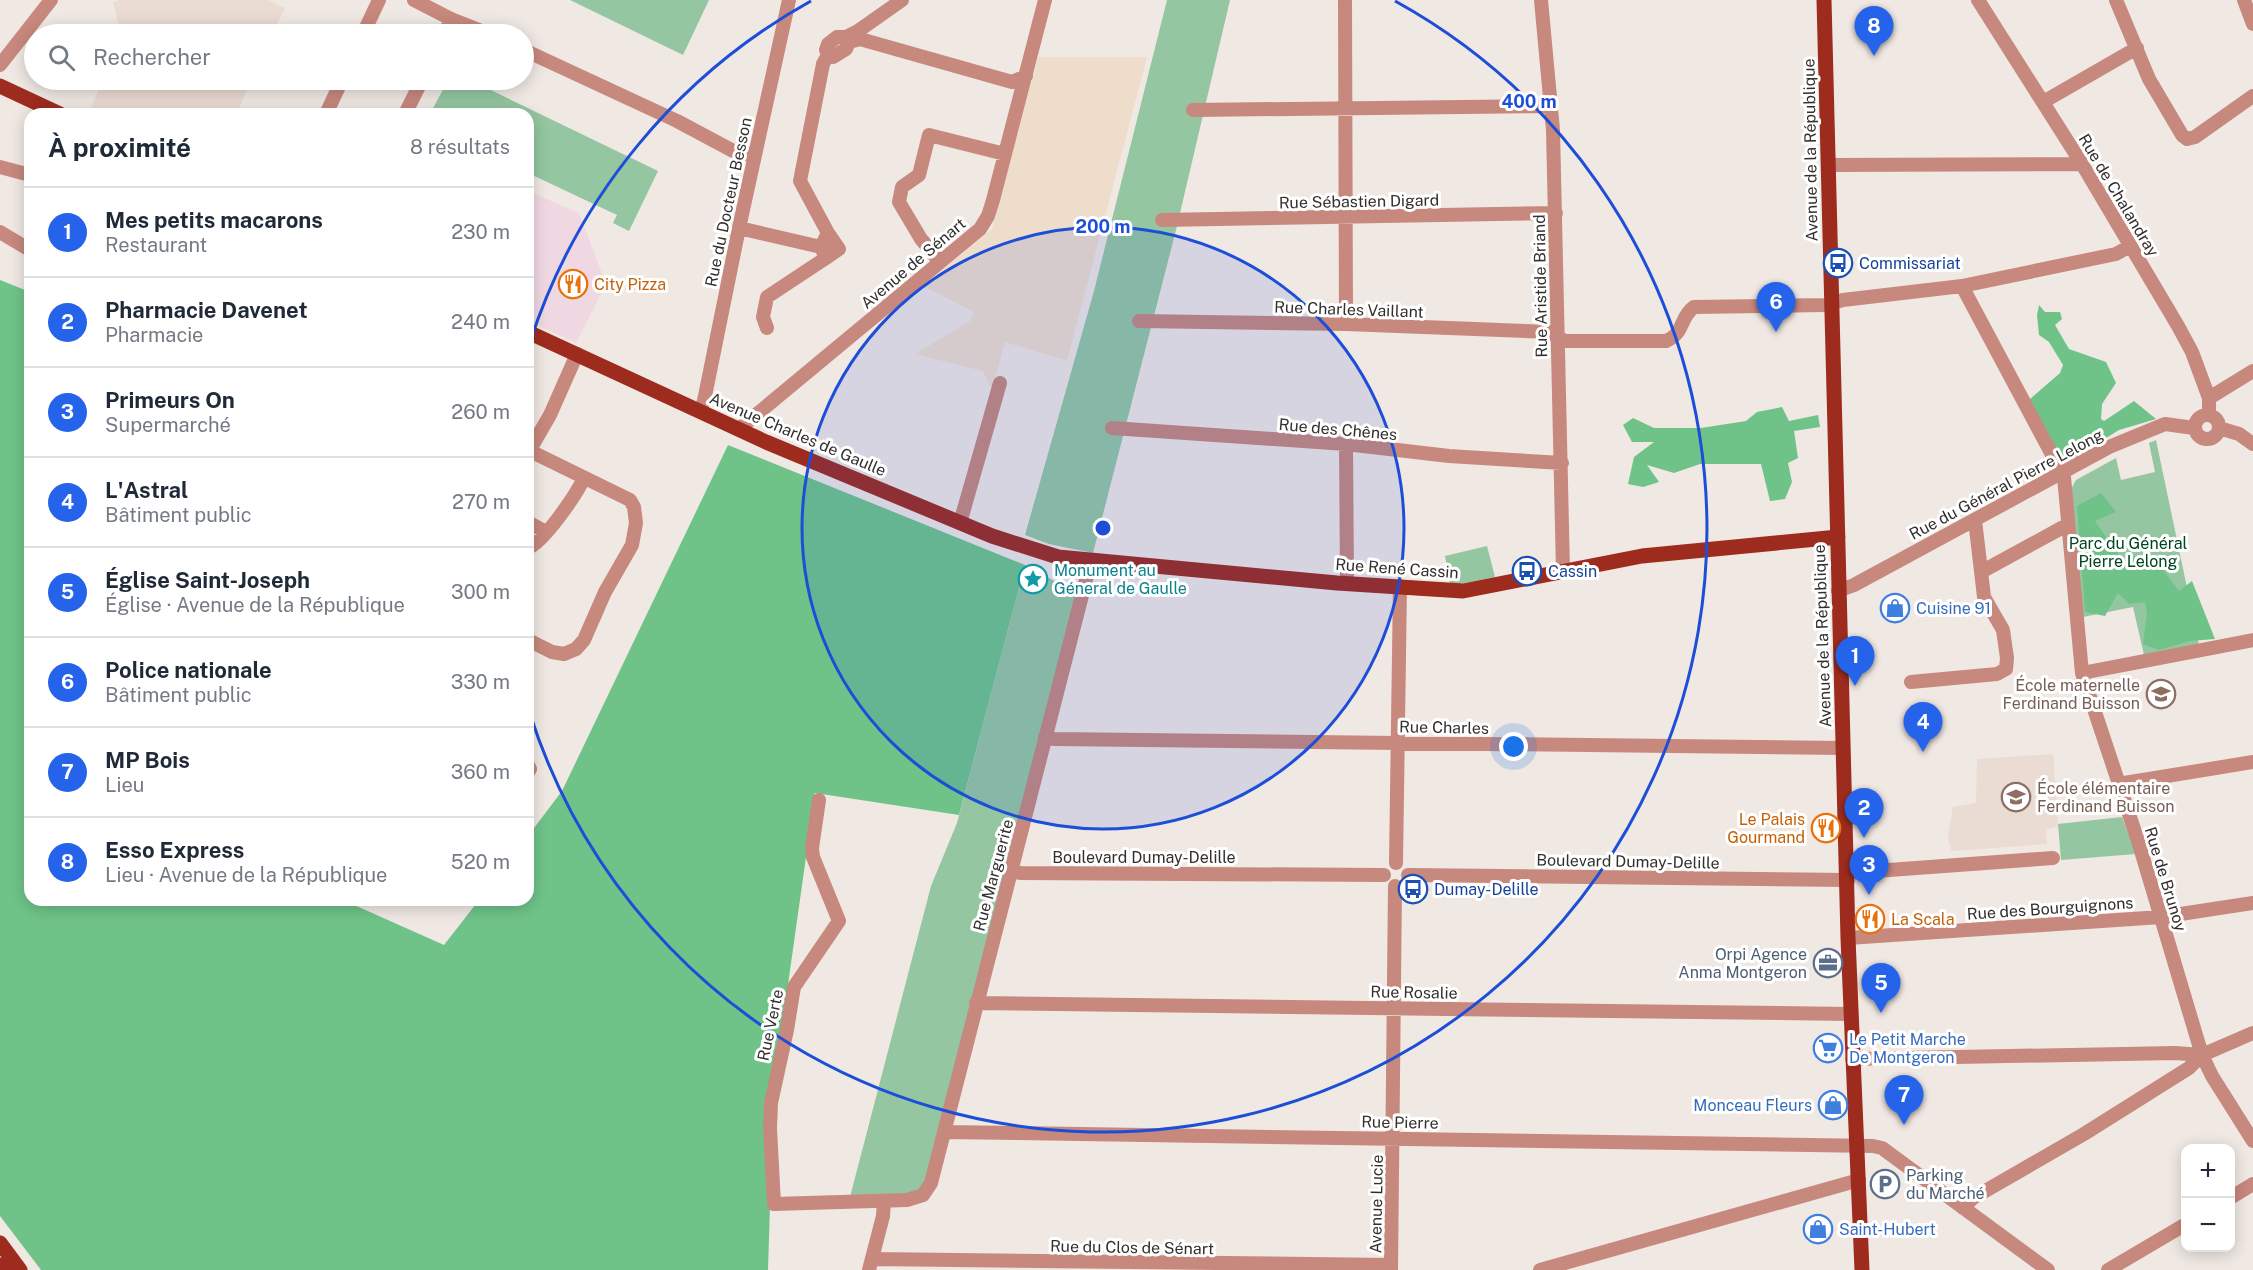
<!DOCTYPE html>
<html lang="fr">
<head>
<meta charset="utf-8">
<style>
	body { margin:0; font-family:"Public Sans",sans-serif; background:#f2f2f3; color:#1f2937 }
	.controls { position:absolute; right:18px; bottom:18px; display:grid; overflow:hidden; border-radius:12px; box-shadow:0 3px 15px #0003 }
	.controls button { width:54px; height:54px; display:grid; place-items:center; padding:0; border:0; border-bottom:2px solid #e0e1e3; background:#fff; color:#1f2937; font:30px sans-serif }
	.you { position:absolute; left:1514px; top:747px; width:21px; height:21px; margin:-15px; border:4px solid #fff; border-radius:50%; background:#1a73e8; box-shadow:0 0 0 9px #1a73e833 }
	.badge { display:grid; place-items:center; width:39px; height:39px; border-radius:50%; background:#2563eb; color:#fff; font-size:20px; font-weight:700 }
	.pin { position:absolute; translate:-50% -50px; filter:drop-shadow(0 2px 3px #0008) }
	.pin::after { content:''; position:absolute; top:32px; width:21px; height:18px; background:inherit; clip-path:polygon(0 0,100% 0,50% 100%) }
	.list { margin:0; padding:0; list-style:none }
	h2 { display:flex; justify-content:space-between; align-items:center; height:78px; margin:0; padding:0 24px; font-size:26px }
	h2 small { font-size:20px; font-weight:400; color:#747a83 }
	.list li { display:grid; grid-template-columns:39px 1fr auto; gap:18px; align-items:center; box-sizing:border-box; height:90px; padding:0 24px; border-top:2px solid #e0e1e3 }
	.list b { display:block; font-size:22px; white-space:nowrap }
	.list p { margin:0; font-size:20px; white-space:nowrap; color:#747a83 }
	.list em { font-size:20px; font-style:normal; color:#747a83 }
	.icon { flex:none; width:33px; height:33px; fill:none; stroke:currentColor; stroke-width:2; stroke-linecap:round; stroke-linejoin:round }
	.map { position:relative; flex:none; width:2253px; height:1270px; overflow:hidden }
	.search { position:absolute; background:#fff; box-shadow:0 3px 15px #0003; left:24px; top:24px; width:510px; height:66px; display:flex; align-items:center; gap:15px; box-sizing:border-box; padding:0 21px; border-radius:33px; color:#747a83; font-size:22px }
	.panel { position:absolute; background:#fff; box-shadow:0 3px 15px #0003; left:24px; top:108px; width:510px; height:798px; border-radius:18px }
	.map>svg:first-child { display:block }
	.commercial { fill:#f0d8e3 }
	.industrial { fill:#eeddcb }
	.built { fill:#eadbd3 }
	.green { fill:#94c6a1 }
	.forest { fill:#6fc389 }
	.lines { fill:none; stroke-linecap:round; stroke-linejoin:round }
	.minor { stroke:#c7887d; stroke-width:14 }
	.major { stroke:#9d2c1e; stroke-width:15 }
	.ring { fill:none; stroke:#1d4ed8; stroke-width:3 }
	.labels { text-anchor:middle; stroke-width:6; stroke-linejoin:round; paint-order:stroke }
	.street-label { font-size:16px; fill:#322f2d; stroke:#fff }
	.transit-label { font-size:16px; fill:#164399; stroke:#fff; text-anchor:start }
	.food-label { font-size:16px; fill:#c56008; stroke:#fff; text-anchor:start }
	.park-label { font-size:16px; fill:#004420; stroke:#fff }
	.culture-label { font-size:16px; fill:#0d838f; stroke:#fff; text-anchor:start }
	.shop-label { font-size:16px; fill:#366cbe; stroke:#fff; text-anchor:start }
	.education-label { font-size:16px; fill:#785e54; stroke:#fff; text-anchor:end }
	.service-label { font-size:16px; fill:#4e5e75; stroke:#fff; text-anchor:end }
	.centre { fill:#1d4ed8; stroke:#fff; stroke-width:3 }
	.ring-label { font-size:18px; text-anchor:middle; font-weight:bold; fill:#1d4ed8; stroke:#fff; stroke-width:6; stroke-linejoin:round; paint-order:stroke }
</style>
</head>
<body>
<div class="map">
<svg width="2253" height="1270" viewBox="0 0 2253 1270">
	<rect width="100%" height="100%" fill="#f0e8e3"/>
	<path class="commercial" d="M528,191L579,213L606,284L576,343L528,321Z"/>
	<path class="industrial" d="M1038,57H1147L1067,361L1005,342L992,390L983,371L915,354L970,321L974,312L923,286L992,229Z"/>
	<path class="built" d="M119,0H268L285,8L272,34H121L113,3Z
		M103,80H252L236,114H97L90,110Z
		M2053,754L2058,827L2046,829L2047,844L1951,851L1948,837L1953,807L1976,803L1977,759Z"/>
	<path class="green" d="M570,0H709L683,55Z
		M1167,0H1230L1176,230L1093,553L1049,544L1025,535L1094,291Z
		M448,80H470L658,171L629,231L613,223L617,215L528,173V114H430Z
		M2156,440L2199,645L2144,655L2133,607L2083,617L2071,489L2076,480L2116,458L2121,480L2155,472L2149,443Z
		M1487,546L1495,577L1460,584H1450L1445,556Z
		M1025,565L1078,594L925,1187L913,1196L850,1197L931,886L957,823Z
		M2122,817L2136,854L2061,860L2058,824Z"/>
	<path class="forest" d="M0,280L30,292V900H343L444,945L479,900H528V836L562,791L728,445L1025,565L959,815L815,793L783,1020L770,1207L768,1270H41L0,1216Z
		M2039,305L2045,312H2060L2062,319L2055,325L2069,349L2106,362L2116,383L2102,404L2101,419L2104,421L2134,401L2156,419L2119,430L2064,464L2030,399L2060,373L2063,365L2049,342L2039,335L2037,315Z
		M1782,407L1789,421L1818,415L1820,427L1794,431L1798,458L1788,463L1792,482L1785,499L1770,501L1761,464H1700L1674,473L1647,465L1659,482L1643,487L1628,484L1634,457L1654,442H1632L1623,425L1633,418L1654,428H1701L1746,421L1757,412Z
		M2101,493L2116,512L2095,521L2122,560L2149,555L2161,567L2179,591L2192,581L2215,639L2190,641L2159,650L2143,644L2147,614L2145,602L2129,604L2118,593L2105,616L2085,612L2077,506Z"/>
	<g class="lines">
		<path class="minor" d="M414,0L451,19L489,34
			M1345,0L1346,324
			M1541,0L1553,130L1563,571
			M1978,0L2082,164L2178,326L2192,352L2209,398V415
			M2116,0L2149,79L2182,135L2187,139L2195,137L2253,96
			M2244,0L2253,24
			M363,34L379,0
			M444,34L451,19
			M837,37H846L849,42L846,49L833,57L828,55L826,50L828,44Z
			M846,37L858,31L902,0
			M849,42L860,39L1012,82L1026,76
			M524,50L677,121L737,153L754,155
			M828,55L823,64L800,181L828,233
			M0,65L51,0
			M2043,102L2137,48
			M1193,110L1551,106
			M326,114L342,80
			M405,114L422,80
			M1828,165L2082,164
			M0,167L30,175
			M1162,220L1556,213
			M739,228L821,247
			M0,232L30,250
			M828,233L839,249L826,258L821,247Z
			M940,262L921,239L899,202L902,187L919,175L929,135L1005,154
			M1962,286L2064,477L2082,673L2139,844L2202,1055L2212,1076L2253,1141
			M1139,321L1346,324L1549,332L1565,341H1666C1685,333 1679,318 1694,307L1826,305L1843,300L1962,286L2116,254L2130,246
			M767,328L763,317L767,297L826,258
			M2209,398L2253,371
			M700,411L704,401L739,228L789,0
			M2195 427a12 12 0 1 1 24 0a12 12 0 1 1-24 0Z
			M1112,428L1346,444L1449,456L1562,463
			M2219,428L2239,434L2253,444
			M739,429L980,229L988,216L993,200L1045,0
			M1346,444L1347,583
			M528,453L550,415L577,354
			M528,522L546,532
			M960,523L1000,383
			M528,548C544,542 576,495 584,478
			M1981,572L2067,525
			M1838,591L1854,585L2109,447L2165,424L2194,428
			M528,640L552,652L564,654L576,649L584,640L605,592L632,545L636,523L634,507L630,500L530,451
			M2082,673L2253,640
			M1911,682L1997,674L2006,669L2007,658L2003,630L1984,597L1975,520
			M1045,737L1054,739L1843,748
			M528,765L530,769L528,772
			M2118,784L2253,762
			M819,800L812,848L813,857L839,921L794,987L787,1030L771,1103L770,1128L774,1204L907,1200L923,1195L931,1183L1087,576L1093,566L1100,562
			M1396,863L1400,586
			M1012,870L1020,873L1384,875
			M1848,873L2053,858
			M1408,875L1848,880
			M1848,938L2161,917L2253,903
			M976,1003L1850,1014
			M1852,1059L2175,1053L2202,1055
			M944,1132L1873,1146L1882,1148L2048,1270
			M2230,1198L2253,1184
			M1963,1208L1973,1198L2084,1134L2189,1068L2202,1055L2253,1033
			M872,1259L1391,1265
			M869,1270L883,1216L884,1201
			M1391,1270L1395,886
			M1540,1270L1859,1180
			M2108,1270L2186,1224"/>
		<path class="major" d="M1824,0L1848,938L1862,1270
			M0,86L60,114
			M528,332L766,442L992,536L1058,557L1337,583L1463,591L1642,556L1838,537
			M0,1243L20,1270
			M0,1265L4,1270"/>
	</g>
	<circle cx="1103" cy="528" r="301" fill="#1d4ed8" fill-opacity=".12"/>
	<g class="ring">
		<circle cx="1103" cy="528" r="301"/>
		<path d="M530 342A603 603 0 0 1 811 1M1395 1A603 603 0 1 1 530 714"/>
	</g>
	<defs>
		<g id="bus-ring" transform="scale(1.5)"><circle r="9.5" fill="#fff" stroke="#1a4fb4" stroke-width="1.5"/><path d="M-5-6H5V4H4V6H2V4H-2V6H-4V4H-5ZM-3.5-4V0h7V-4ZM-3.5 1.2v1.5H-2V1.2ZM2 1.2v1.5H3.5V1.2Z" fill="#1a4fb4"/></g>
		<g id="restaurant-ring" transform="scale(1.5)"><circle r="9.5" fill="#fff" stroke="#e8710a" stroke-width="1.5"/><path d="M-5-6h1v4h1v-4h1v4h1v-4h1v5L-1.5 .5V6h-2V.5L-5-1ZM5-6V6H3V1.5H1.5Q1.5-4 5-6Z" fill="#e8710a"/></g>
		<g id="sight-ring" transform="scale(1.5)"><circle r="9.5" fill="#fff" stroke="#0f9aa8" stroke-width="1.5"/><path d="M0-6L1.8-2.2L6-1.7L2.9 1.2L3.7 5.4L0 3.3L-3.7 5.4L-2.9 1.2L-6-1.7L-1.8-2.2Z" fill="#0f9aa8"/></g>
		<g id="shop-ring" transform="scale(1.5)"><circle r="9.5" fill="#fff" stroke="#3f7fe0" stroke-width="1.5"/><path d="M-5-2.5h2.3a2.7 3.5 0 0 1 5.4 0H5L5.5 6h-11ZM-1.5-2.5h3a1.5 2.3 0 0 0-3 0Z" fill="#3f7fe0"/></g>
		<g id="school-ring" transform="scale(1.5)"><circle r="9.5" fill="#fff" stroke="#8d6e63" stroke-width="1.5"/><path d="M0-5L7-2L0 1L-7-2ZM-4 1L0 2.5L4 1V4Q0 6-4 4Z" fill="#8d6e63"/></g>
		<g id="office-ring" transform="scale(1.5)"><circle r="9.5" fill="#fff" stroke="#5c6f8a" stroke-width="1.5"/><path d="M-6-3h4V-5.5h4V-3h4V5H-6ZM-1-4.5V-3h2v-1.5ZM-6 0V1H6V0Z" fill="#5c6f8a"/></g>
		<g id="supermarket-ring" transform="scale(1.5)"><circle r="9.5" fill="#fff" stroke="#3f7fe0" stroke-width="1.5"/><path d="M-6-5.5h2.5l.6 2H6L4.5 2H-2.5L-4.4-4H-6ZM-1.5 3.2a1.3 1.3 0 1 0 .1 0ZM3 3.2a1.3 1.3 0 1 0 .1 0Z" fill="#3f7fe0"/></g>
		<g id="parking-ring" transform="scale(1.5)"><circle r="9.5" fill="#fff" stroke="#5c6f8a" stroke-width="1.5"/><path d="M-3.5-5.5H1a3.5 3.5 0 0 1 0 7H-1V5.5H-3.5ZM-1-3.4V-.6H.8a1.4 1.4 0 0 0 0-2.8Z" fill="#5c6f8a"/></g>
	</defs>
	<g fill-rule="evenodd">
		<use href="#bus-ring" x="1838" y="263"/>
		<use href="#restaurant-ring" x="573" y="284"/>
		<use href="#bus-ring" x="1527" y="571"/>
		<use href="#sight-ring" x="1033" y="579"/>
		<use href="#shop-ring" x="1895" y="608"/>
		<use href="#school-ring" x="2161" y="694"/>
		<use href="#school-ring" x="2016" y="797"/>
		<use href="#restaurant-ring" x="1826" y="828"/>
		<use href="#bus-ring" x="1413" y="889"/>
		<use href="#restaurant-ring" x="1870" y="919"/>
		<use href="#office-ring" x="1828" y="963"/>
		<use href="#supermarket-ring" x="1828" y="1048"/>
		<use href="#shop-ring" x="1833" y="1105"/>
		<use href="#parking-ring" x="1885" y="1184"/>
		<use href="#shop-ring" x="1818" y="1229"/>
	</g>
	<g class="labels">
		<g class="street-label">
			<text transform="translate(1810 150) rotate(-91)" y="6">Avenue de la République</text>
			<text transform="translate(2119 195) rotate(59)" y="6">Rue de Chalandray</text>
			<text transform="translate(1359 201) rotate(-1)" y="6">Rue Sébastien Digard</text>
			<text transform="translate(728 202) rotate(-78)" y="6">Rue du Docteur Besson</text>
			<text transform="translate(913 263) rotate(-40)" y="6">Avenue de Sénart</text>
			<text transform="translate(1540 286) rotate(-91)" y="6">Rue Aristide Briand</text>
			<text transform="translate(1349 309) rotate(2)" y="6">Rue Charles Vaillant</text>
			<text transform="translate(1338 429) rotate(5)" y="6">Rue des Chênes</text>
			<text transform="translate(798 434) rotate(23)" y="6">Avenue Charles de Gaulle</text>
			<text transform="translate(2006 484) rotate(-28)" y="6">Rue du Général Pierre Lelong</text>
			<text transform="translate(1397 568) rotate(4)" y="6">Rue René Cassin</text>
			<text transform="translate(1822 636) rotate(-92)" y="6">Avenue de la République</text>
			<text transform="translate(1444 727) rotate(1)" y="6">Rue Charles</text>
			<text x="1144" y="863">Boulevard Dumay-Delille</text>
			<text transform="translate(1628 861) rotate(1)" y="6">Boulevard Dumay-Delille</text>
			<text transform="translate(993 875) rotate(-75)" y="6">Rue Marguerite</text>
			<text transform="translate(2166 879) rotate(73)" y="6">Rue de Brunoy</text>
			<text transform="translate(2050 908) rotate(-4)" y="6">Rue des Bourguignons</text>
			<text transform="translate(1414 992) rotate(1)" y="6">Rue Rosalie</text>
			<text transform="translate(770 1025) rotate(-78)" y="6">Rue Verte</text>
			<text transform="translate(1400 1122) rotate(1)" y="6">Rue Pierre</text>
			<text transform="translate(1376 1204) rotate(-89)" y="6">Avenue Lucie</text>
			<text transform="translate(1132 1247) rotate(1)" y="6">Rue du Clos de Sénart</text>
		</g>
		<g class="transit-label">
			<text x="1859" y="269">Commissariat</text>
			<text x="1548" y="577">Cassin</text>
			<text x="1434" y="895">Dumay-Delille</text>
		</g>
		<g class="food-label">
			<text x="594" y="290">City Pizza</text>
			<text x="1805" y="825" text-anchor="end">Le Palais<tspan x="1805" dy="18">Gourmand</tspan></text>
			<text x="1891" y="925">La Scala</text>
		</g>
		<g class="park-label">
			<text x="2128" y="549">Parc du Général<tspan x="2128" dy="18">Pierre Lelong</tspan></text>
		</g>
		<g class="culture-label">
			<text x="1054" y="576">Monument au<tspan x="1054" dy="18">Géneral de Gaulle</tspan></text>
		</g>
		<g class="shop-label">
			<text x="1916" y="614">Cuisine 91</text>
			<text x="1849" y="1045">Le Petit Marche<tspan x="1849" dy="18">De Montgeron</tspan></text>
			<text x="1812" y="1111" text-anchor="end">Monceau Fleurs</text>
			<text x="1839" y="1235">Saint-Hubert</text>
		</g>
		<g class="education-label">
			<text x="2140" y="691">École maternelle<tspan x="2140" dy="18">Ferdinand Buisson</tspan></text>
			<text x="2037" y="794" text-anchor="start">École élémentaire<tspan x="2037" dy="18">Ferdinand Buisson</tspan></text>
		</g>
		<g class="service-label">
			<text x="1807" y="960">Orpi Agence<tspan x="1807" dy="18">Anma Montgeron</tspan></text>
			<text x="1906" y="1181" text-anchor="start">Parking<tspan x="1906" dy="18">du Marché</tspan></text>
		</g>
	</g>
	<circle cx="1103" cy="528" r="9" class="centre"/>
	<g class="ring-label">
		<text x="1529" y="108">400 m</text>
		<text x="1103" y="233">200 m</text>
	</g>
</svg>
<div class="controls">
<button>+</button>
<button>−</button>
</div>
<div class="you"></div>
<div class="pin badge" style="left:1855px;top:686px">1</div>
<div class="pin badge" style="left:1864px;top:838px">2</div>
<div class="pin badge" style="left:1869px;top:895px">3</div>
<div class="pin badge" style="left:1923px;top:752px">4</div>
<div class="pin badge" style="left:1881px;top:1013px">5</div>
<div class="pin badge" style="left:1776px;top:332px">6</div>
<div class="pin badge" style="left:1904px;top:1125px">7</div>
<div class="pin badge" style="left:1874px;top:56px">8</div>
<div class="search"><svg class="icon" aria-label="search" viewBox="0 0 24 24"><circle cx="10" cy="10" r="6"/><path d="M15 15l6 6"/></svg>Rechercher</div>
<section class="panel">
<h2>À proximité<small>8 résultats</small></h2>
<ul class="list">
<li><span class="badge">1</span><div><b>Mes petits macarons</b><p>Restaurant</p></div><em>230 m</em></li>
<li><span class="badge">2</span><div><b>Pharmacie Davenet</b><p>Pharmacie</p></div><em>240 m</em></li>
<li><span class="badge">3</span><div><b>Primeurs On</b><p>Supermarché</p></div><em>260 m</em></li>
<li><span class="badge">4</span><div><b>L'Astral</b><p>Bâtiment public</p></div><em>270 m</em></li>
<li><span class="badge">5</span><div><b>Église Saint-Joseph</b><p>Église · Avenue de la République</p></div><em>300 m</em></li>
<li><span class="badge">6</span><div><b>Police nationale</b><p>Bâtiment public</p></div><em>330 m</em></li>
<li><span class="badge">7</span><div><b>MP Bois</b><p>Lieu</p></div><em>360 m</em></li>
<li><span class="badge">8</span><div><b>Esso Express</b><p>Lieu · Avenue de la République</p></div><em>520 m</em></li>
</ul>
</section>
</div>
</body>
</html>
